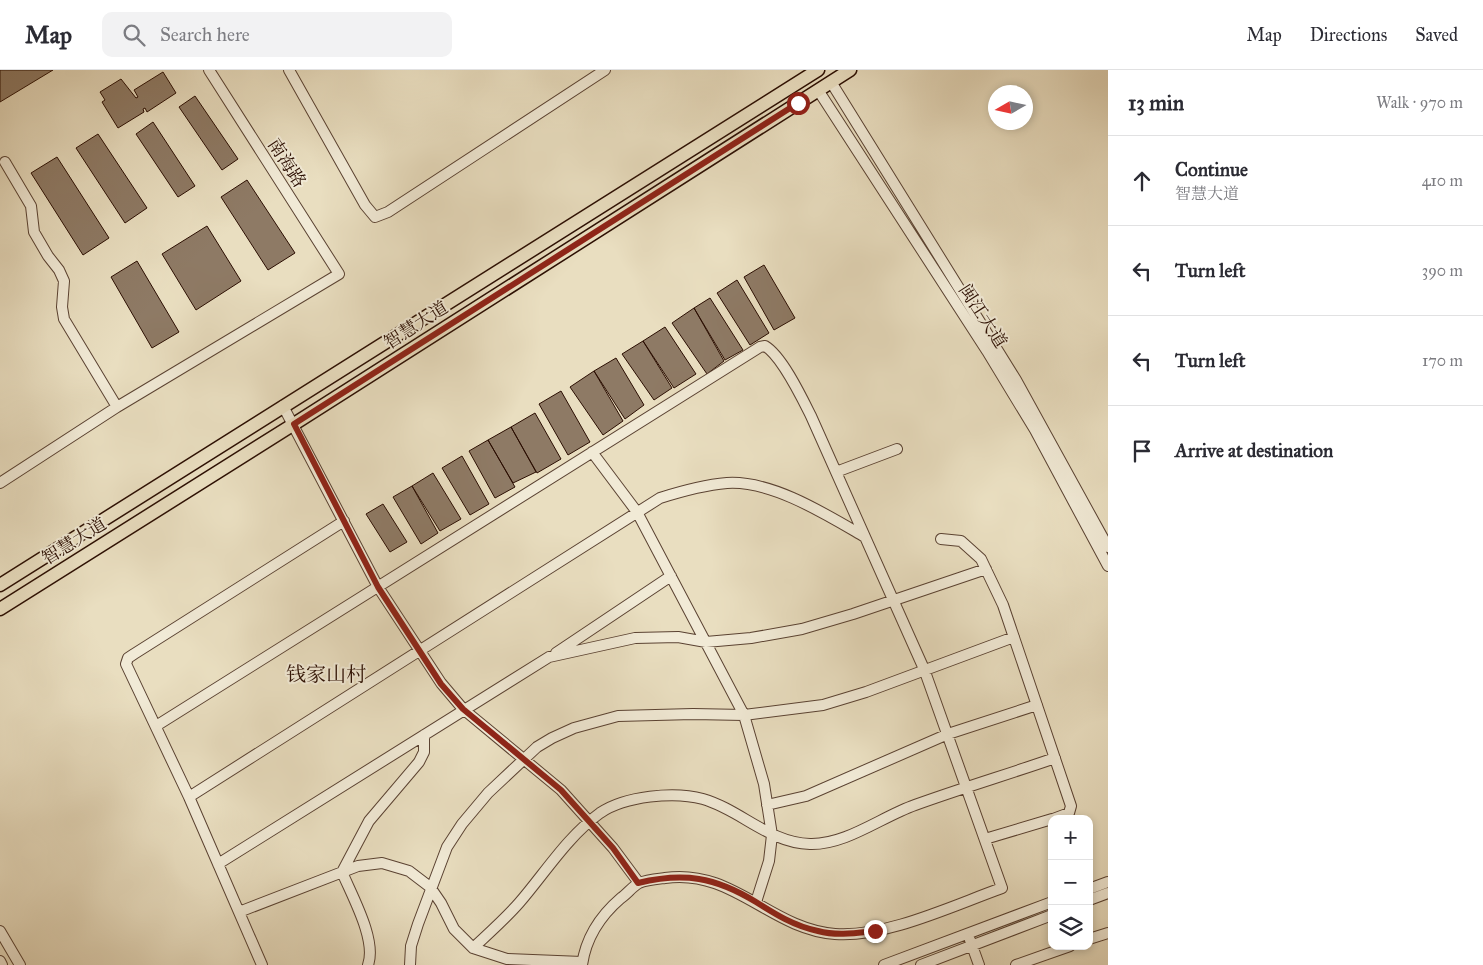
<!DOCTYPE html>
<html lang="en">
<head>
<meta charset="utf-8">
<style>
	body { margin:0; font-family:"IM FELL Great Primer","Noto Serif SC",serif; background:#f2f2f3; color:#2b2b33 }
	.controls { position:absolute; right:15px; bottom:15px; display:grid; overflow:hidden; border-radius:10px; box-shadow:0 2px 8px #0003 }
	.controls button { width:45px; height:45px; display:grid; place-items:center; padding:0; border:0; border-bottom:1px solid #e1e1e2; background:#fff; color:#2b2b33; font:25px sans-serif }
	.compass { position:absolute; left:988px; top:15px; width:45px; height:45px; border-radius:50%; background:#fff; box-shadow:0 2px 8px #0003; rotate:261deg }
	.stop { position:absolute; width:15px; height:15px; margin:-11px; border:4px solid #8f2418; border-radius:50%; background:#fff }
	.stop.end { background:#8f2418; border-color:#fff; box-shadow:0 1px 5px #0008 }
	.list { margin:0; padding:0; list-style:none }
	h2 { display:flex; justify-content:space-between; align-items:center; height:65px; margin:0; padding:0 20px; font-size:21px }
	h2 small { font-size:16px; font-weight:400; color:#7c7c81 }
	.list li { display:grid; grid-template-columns:32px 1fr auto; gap:15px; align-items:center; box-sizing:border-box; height:90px; padding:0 20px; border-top:1px solid #e1e1e2 }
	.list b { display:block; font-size:19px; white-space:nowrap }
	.list p { margin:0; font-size:16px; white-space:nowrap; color:#7c7c81 }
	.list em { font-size:16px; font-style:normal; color:#7c7c81 }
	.icon { flex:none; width:28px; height:28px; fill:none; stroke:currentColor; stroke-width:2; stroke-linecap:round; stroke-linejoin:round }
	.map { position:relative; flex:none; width:1108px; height:895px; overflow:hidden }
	header { display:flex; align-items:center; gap:30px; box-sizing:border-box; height:70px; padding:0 25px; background:#fff; border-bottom:1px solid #e1e1e2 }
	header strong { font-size:24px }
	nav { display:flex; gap:28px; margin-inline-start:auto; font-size:18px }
	.search { width:350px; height:45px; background:#f2f2f3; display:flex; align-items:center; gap:12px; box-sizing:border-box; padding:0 18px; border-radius:10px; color:#7c7c81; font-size:19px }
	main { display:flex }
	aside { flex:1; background:#fff }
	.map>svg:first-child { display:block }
	.building { fill:#8e7a65; stroke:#2b0e02 }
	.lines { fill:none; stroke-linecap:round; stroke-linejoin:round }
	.minor-casing { stroke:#5a4232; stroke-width:12 }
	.major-casing { stroke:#2b0e02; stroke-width:15 }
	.minor { stroke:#f1ead6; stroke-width:10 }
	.major { stroke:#e9dec0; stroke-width:12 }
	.route { stroke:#8f2418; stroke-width:6 }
	.labels { text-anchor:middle; stroke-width:4; stroke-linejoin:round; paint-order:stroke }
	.street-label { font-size:18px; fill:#2b0e02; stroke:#f1ead6 }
	.quarter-label { font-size:20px; fill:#2b0e02; stroke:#f1ead6 }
</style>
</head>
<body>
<header>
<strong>Map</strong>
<div class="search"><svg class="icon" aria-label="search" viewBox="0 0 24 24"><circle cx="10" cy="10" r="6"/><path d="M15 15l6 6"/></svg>Search here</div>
<nav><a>Map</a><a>Directions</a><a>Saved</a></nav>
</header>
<main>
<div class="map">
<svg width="1108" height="895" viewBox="0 0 1108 895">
	<rect width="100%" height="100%" fill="#e9dec0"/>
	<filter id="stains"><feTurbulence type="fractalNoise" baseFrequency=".004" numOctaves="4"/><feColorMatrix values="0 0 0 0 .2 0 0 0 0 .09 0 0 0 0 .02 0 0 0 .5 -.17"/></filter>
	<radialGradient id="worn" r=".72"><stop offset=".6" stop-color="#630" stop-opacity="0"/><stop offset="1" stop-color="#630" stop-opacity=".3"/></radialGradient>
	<path class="building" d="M0,0H53L0,32Z
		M163,2L176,23L147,42L145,38L143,39L144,42L118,58L102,32L105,30L100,22L121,9L136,28L138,27L134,20Z
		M195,26L238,89L222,100L179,37Z
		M153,52L195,116L178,127L136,64Z
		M98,64L147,138L125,153L76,78Z
		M57,87L109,168L83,185L31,103Z
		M247,110L295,183L268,200L221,127Z
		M207,156L241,211L196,240L162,184Z
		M137,191L179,262L152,278L111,207Z
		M764,195L795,248L774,260L744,207Z
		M737,210L769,263L750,275L717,223Z
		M710,228L743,280L725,290L694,238Z
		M694,238L724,291L707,304L672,253Z
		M665,257L696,304L674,318L643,271Z
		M643,271L672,318L654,330L622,284Z
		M616,288L644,335L625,349L594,301Z
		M594,301L623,351L603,365L570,317Z
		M561,321L590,372L568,385L539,334Z
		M535,343L561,389L537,403L511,357Z
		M511,357L536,402L513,413L488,370Z
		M488,370L515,417L495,428L469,381Z
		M462,386L489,434L470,445L442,398Z
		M433,403L461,449L440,461L412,416Z
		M412,416L438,463L421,474L393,427Z
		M383,434L407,472L390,482L366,444Z"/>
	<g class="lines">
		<g class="minor-casing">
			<path id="minor" d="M289,0L365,135L375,147L388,142L605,0
				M831,12L1016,310L1108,477
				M818,20L987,281L1035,360L1108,496
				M5,92L31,136L34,162L48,186L59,200L64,211L62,237L64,249L117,337
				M283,336L378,517L441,613L463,639L561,720L613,778L639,813
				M592,382L637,442L744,645L764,714L772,765L769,791L756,832
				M836,402L897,379
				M0,413L117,337L339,204L209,0
				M941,469L961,471L981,489L1003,535L1071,736L1069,743L1053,749
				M556,583L671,506
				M156,656L760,277L765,276C782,286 802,328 811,346L924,599L1002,818C954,835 885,868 835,864C770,859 733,798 665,808C657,809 646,810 639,813C633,816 627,824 621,828C600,846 586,867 582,895
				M189,727L660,428C682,421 704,415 727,413C772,410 827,445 865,467
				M767,735L806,726L948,664L1037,635
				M985,769L1052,749
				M218,794L549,587L635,568L678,567L706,572L751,568L802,559L853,544L986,499
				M1089,819L1108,812
				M1089,830L1108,823
				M239,842L358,796L382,793L409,801L430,817L441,833L454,859L473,878L507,889L582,892
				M0,861L20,895
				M1089,869L1108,863
				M970,870L979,895
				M473,878C489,863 505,849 519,833C545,803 567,767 600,743C625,726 674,721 703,729C741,740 769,773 810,774C846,775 881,747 915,735C962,718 1009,704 1055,688
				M0,891L2,895
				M262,895L189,727L126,594L128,588L134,584L344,451
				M368,895C377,870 352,826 342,802L369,751L419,692L424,682V665
				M410,895L411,876L418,854L447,777L462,754L488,723L537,677L552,668L574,658L618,646L693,644L744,645L823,635L866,622L1014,567
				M884,895L1052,832
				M921,895L1052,845
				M1016,895L1070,876"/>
		</g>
		<g class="major-casing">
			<path id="major" d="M0,515L818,0
				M0,539L294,354L850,0"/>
		</g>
		<use href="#minor" class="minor"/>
		<use href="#major" class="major"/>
	</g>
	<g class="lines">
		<path class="route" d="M798,33L294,354L378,517L441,614L463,639L561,720L613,778L638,813C684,802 715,807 756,832C775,844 794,856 818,861C837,866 856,863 875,861"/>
	</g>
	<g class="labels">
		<g class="street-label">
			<text transform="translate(287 93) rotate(57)" y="6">南海路</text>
			<text transform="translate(983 246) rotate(57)" y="6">闽江大道</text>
			<text transform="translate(416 255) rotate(-33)" y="6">智慧大道</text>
			<text transform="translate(74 471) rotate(-32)" y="6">智慧大道</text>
		</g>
		<g class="quarter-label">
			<text x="326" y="611">钱家山村</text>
		</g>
	</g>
	<rect width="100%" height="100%" filter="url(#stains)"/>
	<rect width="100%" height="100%" fill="url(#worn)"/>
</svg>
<div class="controls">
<button>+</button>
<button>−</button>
<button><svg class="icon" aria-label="layers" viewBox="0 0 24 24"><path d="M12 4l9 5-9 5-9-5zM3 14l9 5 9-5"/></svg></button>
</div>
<svg class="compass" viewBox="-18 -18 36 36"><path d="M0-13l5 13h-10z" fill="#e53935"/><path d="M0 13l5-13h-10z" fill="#7c7c81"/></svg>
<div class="stop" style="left:798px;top:33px"></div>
<div class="stop end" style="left:875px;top:861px"></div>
</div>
<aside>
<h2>13 min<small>Walk · 970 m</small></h2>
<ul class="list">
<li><svg class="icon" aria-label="ahead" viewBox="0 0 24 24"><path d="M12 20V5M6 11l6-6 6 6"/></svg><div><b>Continue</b><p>智慧大道</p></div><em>410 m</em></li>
<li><svg class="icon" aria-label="left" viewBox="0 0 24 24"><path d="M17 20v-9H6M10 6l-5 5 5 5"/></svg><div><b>Turn left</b></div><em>390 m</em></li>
<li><svg class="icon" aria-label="left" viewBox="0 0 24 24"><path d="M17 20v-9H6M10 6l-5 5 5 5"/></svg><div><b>Turn left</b></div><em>170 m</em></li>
<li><svg class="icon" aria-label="arrive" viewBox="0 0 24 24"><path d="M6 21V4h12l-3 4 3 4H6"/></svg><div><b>Arrive at destination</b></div></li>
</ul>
</aside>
</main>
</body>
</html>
